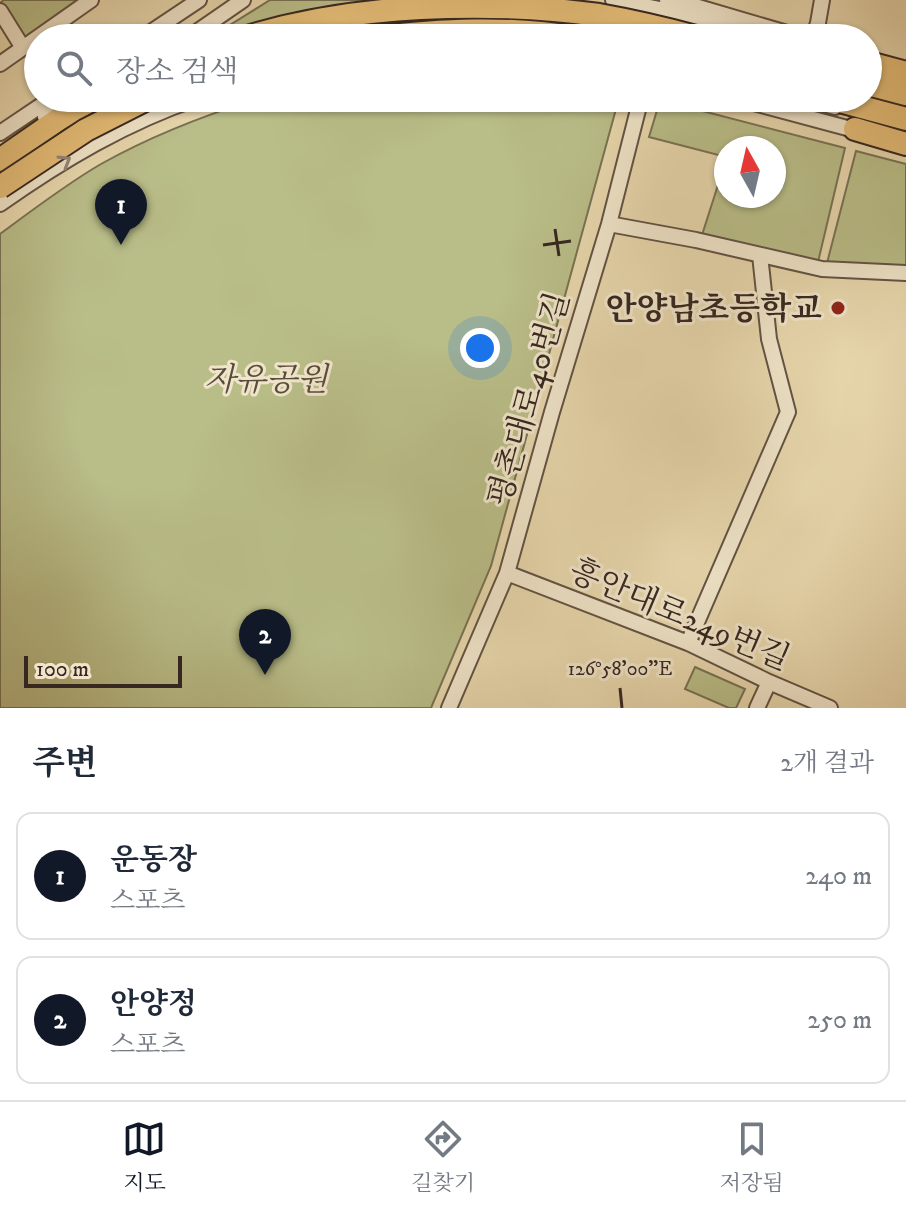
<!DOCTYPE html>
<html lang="ko">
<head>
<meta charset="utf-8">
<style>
	body { margin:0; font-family:"IM FELL DW Pica","Noto Serif KR",serif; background:#f6f6f7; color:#1f2937 }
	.compass { position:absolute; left:714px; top:136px; width:72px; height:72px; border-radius:50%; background:#fff; box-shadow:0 2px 6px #0004; rotate:352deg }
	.scale { position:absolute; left:24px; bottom:20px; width:158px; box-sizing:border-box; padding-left:8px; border:4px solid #362721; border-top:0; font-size:22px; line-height:28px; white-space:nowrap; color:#362721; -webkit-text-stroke:6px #f0e5ca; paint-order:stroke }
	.you { position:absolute; left:480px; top:348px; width:28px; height:28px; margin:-20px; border:6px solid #fff; border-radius:50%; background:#1a73e8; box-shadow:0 0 0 12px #1a73e833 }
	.badge { display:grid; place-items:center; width:52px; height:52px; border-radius:50%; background:#111827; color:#fff; font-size:26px; font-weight:700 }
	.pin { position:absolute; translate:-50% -66px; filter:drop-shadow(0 2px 4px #0008) }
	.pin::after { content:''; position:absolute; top:42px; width:28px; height:24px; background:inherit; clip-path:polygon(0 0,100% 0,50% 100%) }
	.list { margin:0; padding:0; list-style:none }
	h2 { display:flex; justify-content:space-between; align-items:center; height:104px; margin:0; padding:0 32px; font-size:34px }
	h2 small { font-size:26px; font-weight:400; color:#747a83 }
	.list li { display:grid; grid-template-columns:52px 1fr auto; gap:24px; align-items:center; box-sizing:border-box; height:128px; margin:0 16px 16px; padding:0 16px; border:2px solid #e0e1e3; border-radius:16px }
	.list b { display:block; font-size:30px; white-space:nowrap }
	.list p { margin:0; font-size:26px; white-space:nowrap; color:#747a83 }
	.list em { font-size:26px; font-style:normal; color:#747a83 }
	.icon { flex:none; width:44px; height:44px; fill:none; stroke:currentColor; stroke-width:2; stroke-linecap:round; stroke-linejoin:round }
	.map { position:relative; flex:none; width:906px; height:708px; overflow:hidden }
	.search { position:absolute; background:#fff; box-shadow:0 2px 6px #0004; left:24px; right:24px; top:24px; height:88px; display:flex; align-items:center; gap:20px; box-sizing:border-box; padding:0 28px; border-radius:44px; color:#747a83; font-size:30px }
	.sheet { height:392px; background:#fff }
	nav { display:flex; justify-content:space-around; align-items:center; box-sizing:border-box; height:112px; border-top:2px solid #e0e1e3; background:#fff; font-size:22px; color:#747a83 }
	nav a { display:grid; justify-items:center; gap:4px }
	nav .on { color:#111827 }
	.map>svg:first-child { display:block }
	.green { fill:#b9bd88; stroke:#787254; stroke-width:2 }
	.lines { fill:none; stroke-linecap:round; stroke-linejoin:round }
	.minor-casing { stroke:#625344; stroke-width:18 }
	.highway-casing { stroke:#362721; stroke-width:26 }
	.minor { stroke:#f0e5ca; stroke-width:14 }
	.highway { stroke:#e4bc76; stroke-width:22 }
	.highway-bridge-casing { stroke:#362721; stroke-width:26; stroke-linecap:butt }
	.highway-bridge { stroke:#e4bc76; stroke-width:22 }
	.oneway { stroke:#938676 }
	.ticks { fill:none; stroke:#362721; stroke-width:3 }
	.poi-dot { fill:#8f2418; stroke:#f0e5ca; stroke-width:3 }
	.labels { text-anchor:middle; stroke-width:6; stroke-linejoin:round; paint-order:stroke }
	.poi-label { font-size:32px; font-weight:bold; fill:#362721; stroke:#f0e5ca; text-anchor:end }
	.park-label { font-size:32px; font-style:italic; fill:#574c3b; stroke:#f0e5ca }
	.street-label { font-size:32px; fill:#362721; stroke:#f0e5ca }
	.ticks-label { font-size:20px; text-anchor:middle; fill:#362721; stroke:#f0e5ca; stroke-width:6; stroke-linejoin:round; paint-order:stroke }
</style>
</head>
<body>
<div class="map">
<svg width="906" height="708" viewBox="0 0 906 708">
	<rect width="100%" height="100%" fill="#e8d7ad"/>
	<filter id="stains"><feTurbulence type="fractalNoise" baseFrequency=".0025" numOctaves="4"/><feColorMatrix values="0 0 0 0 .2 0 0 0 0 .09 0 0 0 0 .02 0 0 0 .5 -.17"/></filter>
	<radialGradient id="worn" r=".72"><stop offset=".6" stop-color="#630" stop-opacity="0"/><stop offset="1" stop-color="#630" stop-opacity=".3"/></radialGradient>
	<path class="green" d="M4,0H84L24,43L0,3Z
		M270,0H426L447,30L367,38H209Z
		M260,98H619L491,566L431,708H0V234C31,211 68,183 101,164C151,136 205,115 260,98Z
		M668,102L845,148L818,262L702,235L726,160V196H774V148H726V157L649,137L658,107Z
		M856,151L906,164V268L827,263Z
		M695,667L745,689L736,708H729L685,689Z"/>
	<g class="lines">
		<g class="minor-casing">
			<path id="minor" d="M613,0L670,11L762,38
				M667,0L688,4L804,38
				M0,11L23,48
				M142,38L199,0
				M188,38L243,0
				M813,38L818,23L822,0
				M0,64L91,0
				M735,98L862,132
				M801,98L835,107
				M45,117L71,98
				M0,133L52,98
				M0,204C61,161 126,122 198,98
				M609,224L696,240L822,269L906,273
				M507,573L688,643L769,682L830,708
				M688,643L788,412L769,339L760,255
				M449,708L507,573L552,412L609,224L641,98
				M757,708L769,682"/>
		</g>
		<g class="highway-casing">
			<path id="highway" d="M873,64L906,73
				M868,84L906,94
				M828,98L906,119
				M855,129L906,144
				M0,160L59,119L95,98"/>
		</g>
		<use href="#minor" class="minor"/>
		<use href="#highway" class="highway"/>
		<g class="highway-bridge-casing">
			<path id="highway-bridge" d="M244,38C353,4 487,0 599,15C633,21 667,29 700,38
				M372,38C440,30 509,26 577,38
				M0,187L86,130L149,98"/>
		</g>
		<use href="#highway-bridge" class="highway-bridge"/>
	</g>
	<defs><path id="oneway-chevron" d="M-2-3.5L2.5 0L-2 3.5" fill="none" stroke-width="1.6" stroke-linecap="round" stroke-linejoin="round" transform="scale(2)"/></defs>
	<use class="oneway" href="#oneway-chevron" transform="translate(65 161) rotate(-31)"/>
	<path class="ticks" d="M555,229L559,256M543,245L571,241M620,688L622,708"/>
	<circle class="poi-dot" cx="838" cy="308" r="8"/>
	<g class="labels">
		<g class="poi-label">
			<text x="822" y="319">안양남초등학교</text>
		</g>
		<g class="park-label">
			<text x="266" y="390">자유공원</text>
		</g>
		<g class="street-label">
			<text transform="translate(528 399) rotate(-74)" y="11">평촌대로40번길</text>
			<text transform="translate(680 614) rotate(23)" y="11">흥안대로249번길</text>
		</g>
	</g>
	<g class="ticks-label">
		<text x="620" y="675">126°58'00"E</text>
	</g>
	<rect width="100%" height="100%" filter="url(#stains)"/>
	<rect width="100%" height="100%" fill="url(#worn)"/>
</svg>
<svg class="compass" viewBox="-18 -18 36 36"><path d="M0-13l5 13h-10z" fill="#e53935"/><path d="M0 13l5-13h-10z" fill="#747a83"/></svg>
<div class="scale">100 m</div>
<div class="you"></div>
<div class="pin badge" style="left:121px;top:245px">1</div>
<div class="pin badge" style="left:265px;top:675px">2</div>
<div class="search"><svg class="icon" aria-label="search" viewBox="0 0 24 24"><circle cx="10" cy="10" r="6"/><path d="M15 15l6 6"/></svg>장소 검색</div>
</div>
<section class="sheet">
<h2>주변<small>2개 결과</small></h2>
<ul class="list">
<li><span class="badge">1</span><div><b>운동장</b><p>스포츠</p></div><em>240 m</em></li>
<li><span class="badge">2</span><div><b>안양정</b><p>스포츠</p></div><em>250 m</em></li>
</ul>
</section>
<nav>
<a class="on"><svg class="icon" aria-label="map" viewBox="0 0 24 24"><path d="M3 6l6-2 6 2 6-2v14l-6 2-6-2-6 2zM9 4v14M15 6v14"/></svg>지도</a>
<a><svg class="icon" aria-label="directions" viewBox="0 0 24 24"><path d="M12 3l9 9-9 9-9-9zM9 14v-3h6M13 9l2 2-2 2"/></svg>길찾기</a>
<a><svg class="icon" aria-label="saved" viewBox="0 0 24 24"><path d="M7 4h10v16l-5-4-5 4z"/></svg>저장됨</a>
</nav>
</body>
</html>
